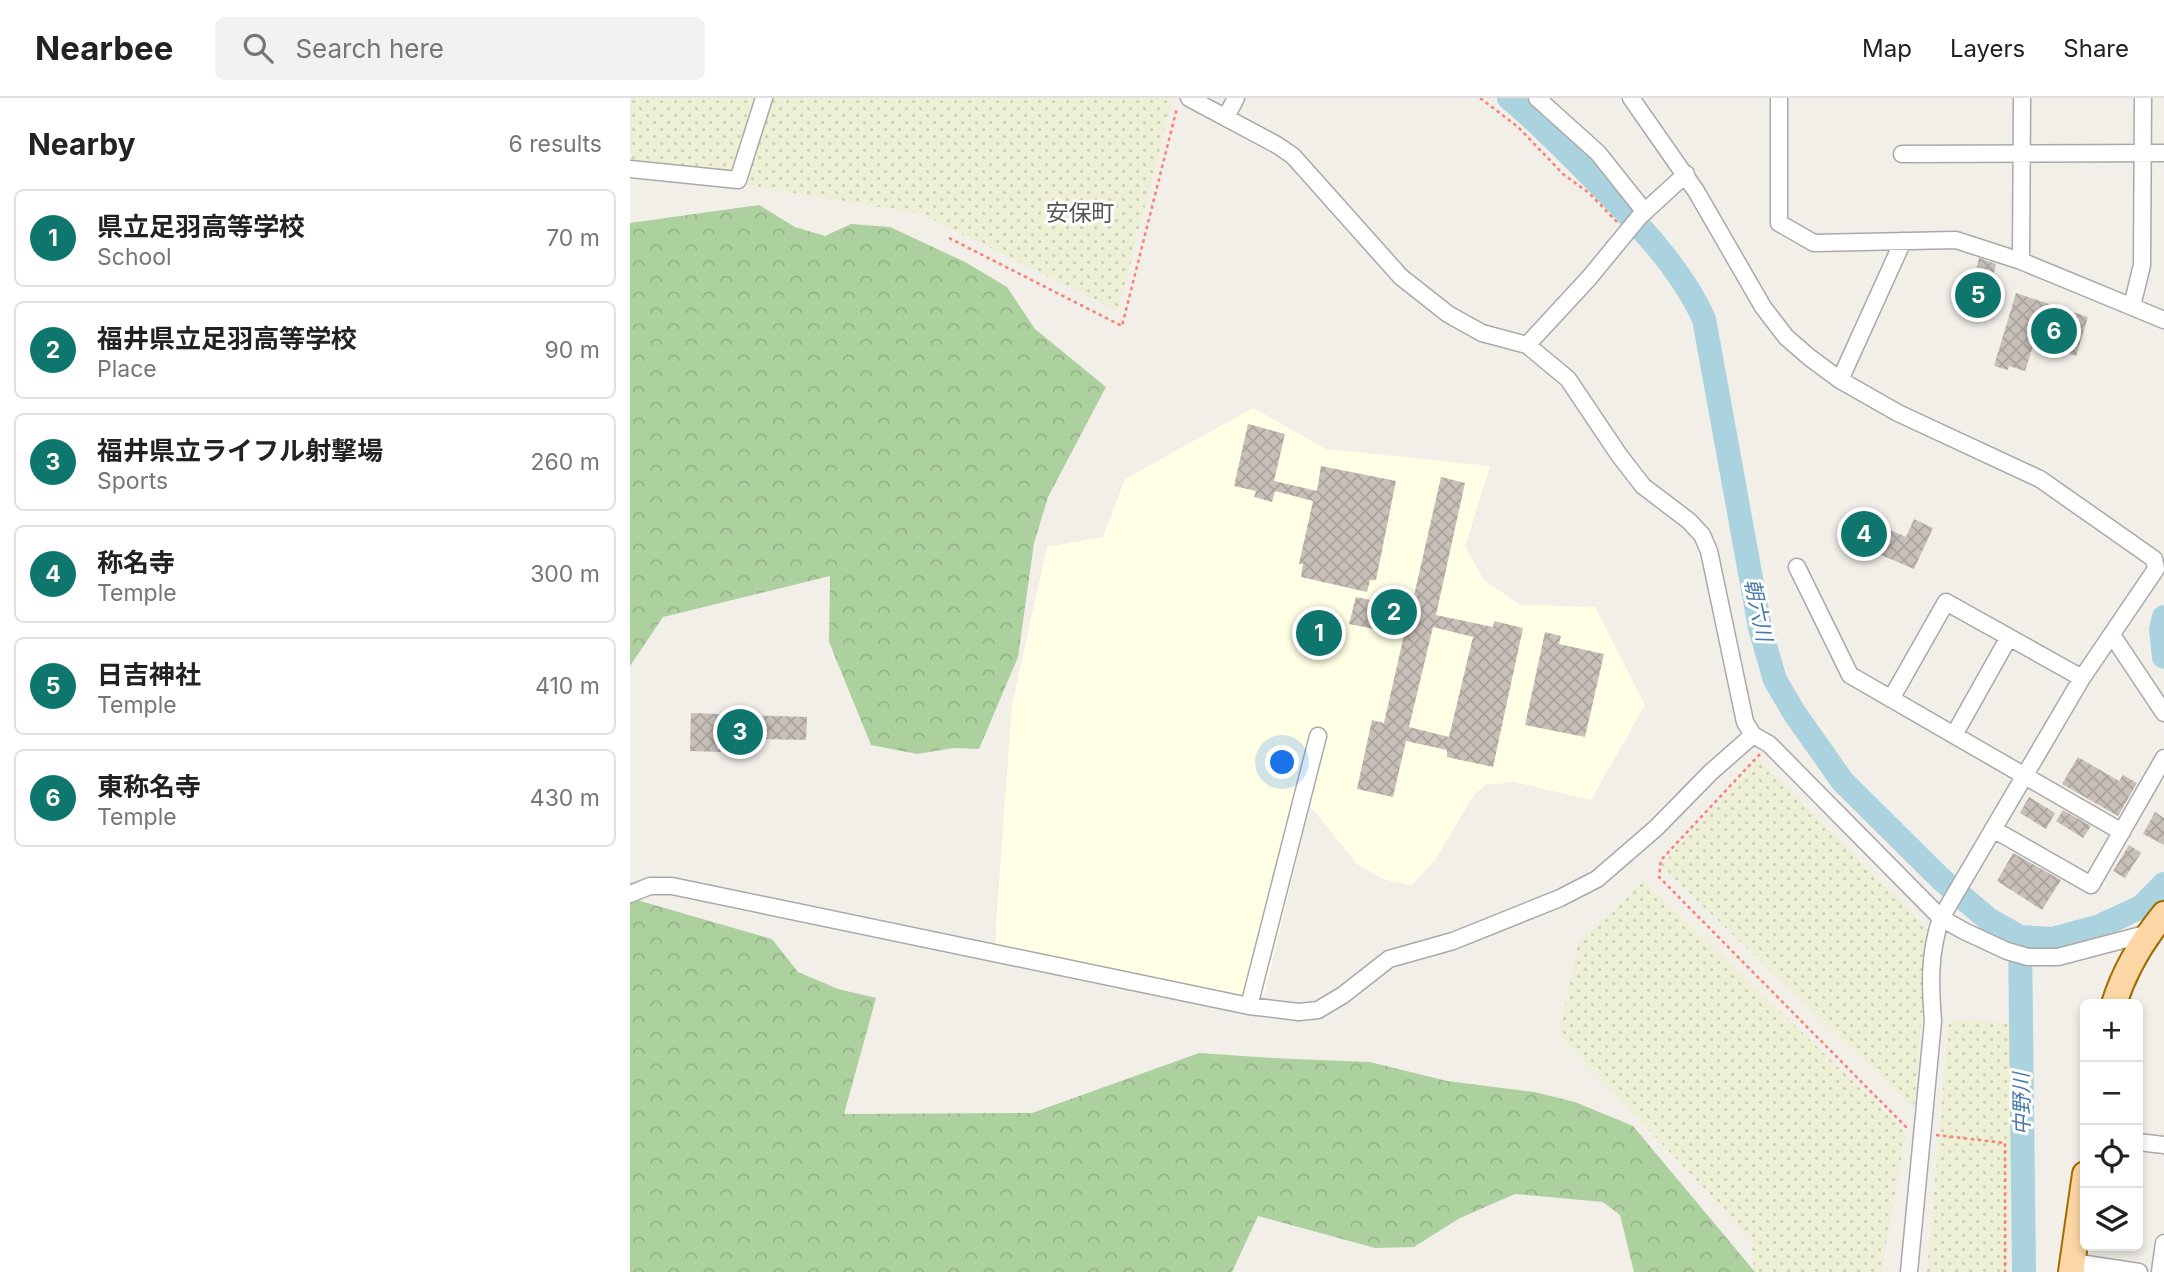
<!DOCTYPE html>
<html lang="en">
<head>
<meta charset="utf-8">
<style>
	body { margin:0; font-family:Inter,"Noto Sans JP",sans-serif; background:#f2f2f2; color:#222 }
	.controls { position:absolute; right:21px; bottom:21px; display:grid; overflow:hidden; border-radius:10px; box-shadow:0 4px 10px #0003 }
	.controls button { width:63px; height:63px; display:grid; place-items:center; padding:0; border:0; border-bottom:2px solid #e0e0e0; background:#fff; color:#222; font:35px sans-serif }
	.you { position:absolute; left:653px; top:665px; width:24px; height:24px; margin:-18px; border:5px solid #fff; border-radius:50%; background:#1a73e8; box-shadow:0 0 0 10px #1a73e833 }
	.badge { display:grid; place-items:center; width:46px; height:46px; border-radius:50%; background:#0f766e; color:#fff; font-size:23px; font-weight:700 }
	.pin { position:absolute; translate:-50% -50%; border:4px solid #fff; box-shadow:0 2px 7px #0006 }
	.list { margin:0; padding:0; list-style:none }
	h2 { display:flex; justify-content:space-between; align-items:center; height:91px; margin:0; padding:0 28px; font-size:30px }
	h2 small { font-size:23px; font-weight:400; color:#767676 }
	.list li { display:grid; grid-template-columns:46px 1fr auto; gap:21px; align-items:center; box-sizing:border-box; height:98px; margin:0 14px 14px; padding:0 14px; border:2px solid #e0e0e0; border-radius:10px }
	.list b { display:block; font-size:26px; white-space:nowrap }
	.list p { margin:0; font-size:23px; white-space:nowrap; color:#767676 }
	.list em { font-size:23px; font-style:normal; color:#767676 }
	.icon { flex:none; width:38px; height:38px; fill:none; stroke:currentColor; stroke-width:2; stroke-linecap:round; stroke-linejoin:round }
	.map { position:relative; flex:none; width:1534px; height:1174px; overflow:hidden }
	header { display:flex; align-items:center; gap:42px; box-sizing:border-box; height:98px; padding:0 35px; background:#fff; border-bottom:2px solid #e0e0e0 }
	header strong { font-size:33px }
	nav { display:flex; gap:38px; margin-inline-start:auto; font-size:24px }
	.search { width:490px; height:63px; background:#f2f2f2; display:flex; align-items:center; gap:18px; box-sizing:border-box; padding:0 24px; border-radius:10px; color:#767676; font-size:26px }
	main { display:flex }
	aside { flex:1; background:#fff }
	.map>svg:first-child { display:block }
	.education { fill:#ffffe5 }
	.farmland { fill:url(#farmland-dots) }
	.forest { fill:url(#forest-crowns) }
	.lines { fill:none; stroke-linecap:round; stroke-linejoin:round }
	.river { stroke:#aad3df; stroke-width:24 }
	.building { fill:url(#building-cross-hatch); fill-rule:evenodd }
	.minor-casing { stroke:#a9a9a9; stroke-width:19 }
	.primary-casing { stroke:#a06b00; stroke-width:28 }
	.path { stroke:#fa8072; stroke-width:2.5; stroke-dasharray:3.5 3.5; stroke-linecap:butt }
	.minor { stroke:#fff; stroke-width:16 }
	.primary { stroke:#fcd6a4; stroke-width:24 }
	.labels { text-anchor:middle; stroke-width:6; stroke-linejoin:round; paint-order:stroke }
	.water-label { font-size:21px; font-style:italic; fill:#4a7aab; stroke:#fff }
	.quarter-label { font-size:23px; fill:#555; stroke:#fff }
</style>
</head>
<body>
<header>
<strong>Nearbee</strong>
<div class="search"><svg class="icon" aria-label="search" viewBox="0 0 24 24"><circle cx="10" cy="10" r="6"/><path d="M15 15l6 6"/></svg>Search here</div>
<nav><a>Map</a><a>Layers</a><a>Share</a></nav>
</header>
<main>
<aside>
<h2>Nearby<small>6 results</small></h2>
<ul class="list">
<li><span class="badge">1</span><div><b>県立足羽高等学校</b><p>School</p></div><em>70 m</em></li>
<li><span class="badge">2</span><div><b>福井県立足羽高等学校</b><p>Place</p></div><em>90 m</em></li>
<li><span class="badge">3</span><div><b>福井県立ライフル射撃場</b><p>Sports</p></div><em>260 m</em></li>
<li><span class="badge">4</span><div><b>称名寺</b><p>Temple</p></div><em>300 m</em></li>
<li><span class="badge">5</span><div><b>日吉神社</b><p>Temple</p></div><em>410 m</em></li>
<li><span class="badge">6</span><div><b>東称名寺</b><p>Temple</p></div><em>430 m</em></li>
</ul>
</aside>
<div class="map">
<svg width="1534" height="1174" viewBox="0 0 1534 1174">
	<defs>
		<pattern id="farmland-dots" width="8" height="8" patternUnits="userSpaceOnUse" patternTransform="scale(1.75)"><rect width="8" height="8" fill="#eef0d5"/><path d="M2 2h.1M6 6h.1" fill="none" stroke="#ccceb7" stroke-width="1.8" stroke-linecap="round"/></pattern>
		<pattern id="forest-crowns" width="20" height="18" patternUnits="userSpaceOnUse" patternTransform="scale(1.75)"><rect width="20" height="18" fill="#add19e"/><path d="M2 6a3 3 0 1 1 6 0M12 15a3 3 0 1 1 6 0" fill="none" stroke="#95b388"/></pattern>
		<pattern id="building-cross-hatch" width="8" height="8" patternUnits="userSpaceOnUse" patternTransform="scale(1.75)"><rect width="8" height="8" fill="#c7bfb8"/><path d="M0 0l8 8M0 8l8-8" fill="none" stroke="#aba49e"/></pattern>
	</defs>
	<rect width="100%" height="100%" fill="#f2efe9"/>
	<path class="education" d="M623,310L696,351L860,368L835,449L854,482L890,507L965,509L1015,607L961,702L884,684L855,687L843,698L805,762L782,787L755,782L727,766L680,708L634,897H612L366,848V826L382,607L417,449L473,439L495,381Z"/>
	<path class="farmland" d="M0,0H129L105,74L0,64Z
		M140,0H539L541,8L488,213L292,116L116,87Z
		M1128,661L1299,833L1284,1010L1031,768Z
		M1013,782L1276,1034L1251,1174H1124L1121,1140L929,937L948,846Z
		M1319,922L1384,925L1378,1174H1297Z"/>
	<path class="forest" d="M129,107L165,129L195,138L221,126L260,129L335,164L377,189L405,231L476,289L418,399L404,445L388,559L349,651L324,650L287,656L241,647L199,544L200,478L33,519L0,568V125Z
		M0,800L142,841L168,874L208,891L246,900L214,1016L402,1015L569,955L642,960L740,964L817,983L905,994L945,1004L1003,1028L1125,1174H1004L990,1117L973,1104L885,1096L830,1120L784,1149L745,1150L628,1118L602,1174H0Z"/>
	<g class="lines">
		<path class="river" d="M879,0C907,23 932,49 957,74C1000,118 1048,164 1074,221L1130,530L1145,582L1165,616L1213,684L1311,781L1358,821L1390,839L1422,841L1470,828L1511,809L1534,786
			M1534,519L1531,531L1534,559
			M1390,839L1394,1174"/>
	</g>
	<path class="building" d="M1349,160L1366,166L1356,207L1339,201Z
		M1386,195L1458,219L1446,258L1436,255L1435,257L1403,248L1395,273L1379,268L1378,272L1364,268Z
		M618,326L655,336L644,383L687,393L691,368L766,383L746,482H740L737,494L671,479L673,466H669L683,403L645,393L642,404L624,399L626,393L604,388Z
		M811,379L835,385L806,517L863,529L864,523L893,530L863,669L817,659V652L776,643L763,699L727,691L742,622L754,625L774,537L719,526L726,499L781,511ZM803,529L843,539L819,639L779,629Z
		M1225,416L1276,439L1284,421L1303,430L1284,471L1213,441Z
		M915,534L931,538L929,546L974,556L955,639L895,627Z
		M61,615L177,619L176,642L127,641V655L60,653Z
		M1448,659L1489,683L1493,677L1507,685L1488,718L1432,686Z
		M1399,699L1425,715L1416,731L1390,715Z
		M1433,712L1461,728L1453,740L1426,723Z
		M1525,714L1534,720V747L1513,736Z
		M1499,747L1511,755L1495,780L1483,773Z
		M1383,755L1431,782L1412,812L1367,783Z"/>
	<g class="lines">
		<g class="minor-casing">
			<path id="minor" d="M559,0L647,47L663,58L771,179L818,216L852,235L897,247L938,281L989,357L1013,388L1059,423L1072,437L1079,453L1115,624L1123,637L1139,646L1311,820L1334,833L1377,853L1398,859H1428L1519,835
				M907,0L968,55L1015,114
				M1001,0L1066,93L1133,209L1156,239L1179,259L1210,282L1268,315L1410,381L1524,461L1526,471L1452,580L1311,820C1299,855 1300,887 1303,923L1279,1174
				M1149,0V125L1184,145L1326,142L1391,163L1534,222
				M596,19L606,0
				M1272,56L1534,55
				M0,71L108,82L134,0
				M1391,163L1392,0
				M1502,208L1512,167L1513,0
				M897,247L959,180L1010,118L1056,76
				M1210,282L1273,143
				M1167,469L1220,577L1492,734
				M1482,537L1534,615
				M1261,601L1316,504L1452,580
				M1324,637L1379,539
				M1363,731L1461,787L1534,660
				M0,796L20,788H42L619,908L669,914L688,912L713,897L759,861L823,843L930,800L967,781L1026,730L1081,674L1123,637
				M619,908L688,638
				M1508,1044L1534,1047
				M1443,1164L1509,1174
				M1530,1174L1534,1145"/>
		</g>
		<g class="primary-casing">
			<path id="primary" d="M1484,906C1494,873 1512,843 1534,816
				M1441,1174L1455,1076"/>
		</g>
		<path class="path" d="M850,0L888,29L933,76L959,95L987,124
			M319,140L492,228L547,10
			M1130,656L1031,762L1029,779L1277,1030
			M1306,1037L1375,1045V1174"/>
		<use href="#minor" class="minor"/>
		<use href="#primary" class="primary"/>
	</g>
	<g class="labels">
		<g class="water-label">
			<text transform="translate(1128 512) rotate(78)" y="7">朝六川</text>
			<text transform="translate(1392 1006) rotate(-91)" y="7">中野川</text>
		</g>
		<g class="quarter-label">
			<text x="450" y="123">安保町</text>
		</g>
	</g>
</svg>
<div class="controls">
<button>+</button>
<button>−</button>
<button><svg class="icon" aria-label="locate" viewBox="0 0 24 24"><circle cx="12" cy="12" r="6"/><path d="M12 2v4M12 18v4M2 12h4M18 12h4"/></svg></button>
<button><svg class="icon" aria-label="layers" viewBox="0 0 24 24"><path d="M12 4l9 5-9 5-9-5zM3 14l9 5 9-5"/></svg></button>
</div>
<div class="you"></div>
<div class="pin badge" style="left:689px;top:535px">1</div>
<div class="pin badge" style="left:764px;top:514px">2</div>
<div class="pin badge" style="left:110px;top:634px">3</div>
<div class="pin badge" style="left:1234px;top:436px">4</div>
<div class="pin badge" style="left:1348px;top:197px">5</div>
<div class="pin badge" style="left:1424px;top:233px">6</div>
</div>
</main>
</body>
</html>
